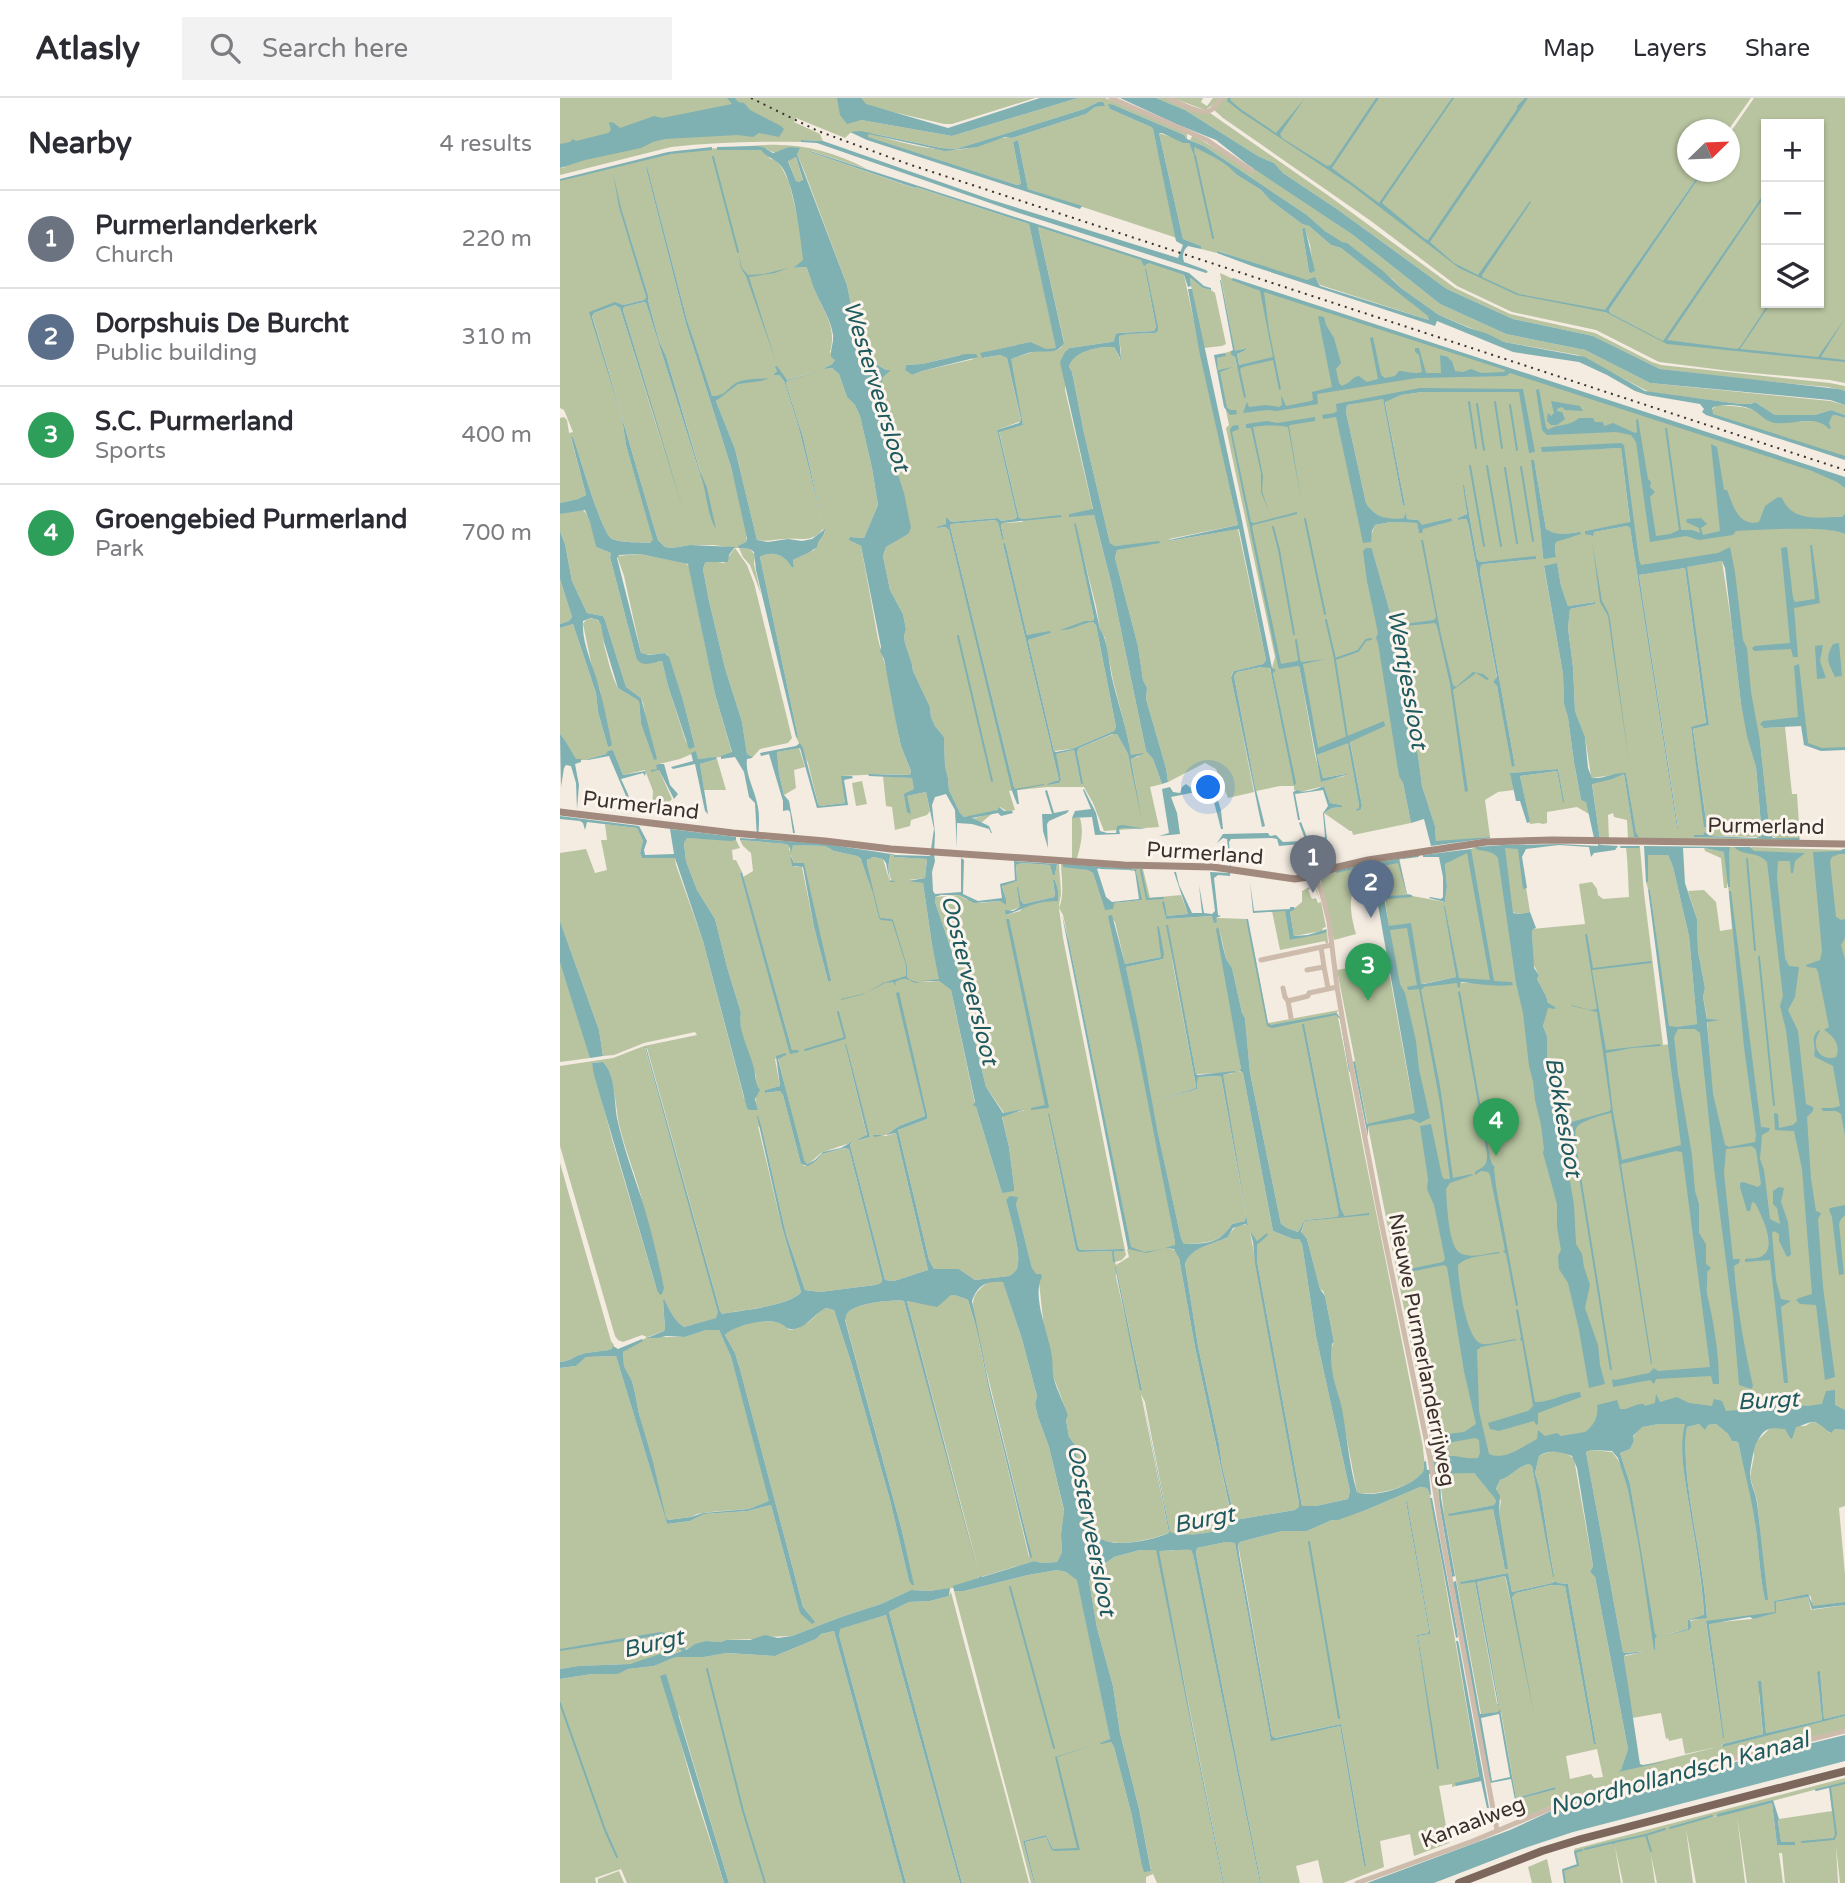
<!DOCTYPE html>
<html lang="en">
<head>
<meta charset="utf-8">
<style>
	body { margin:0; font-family:"Varela Round",sans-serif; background:#f2f2f3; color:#2b2b33 }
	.controls { position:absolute; right:21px; top:21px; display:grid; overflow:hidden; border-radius:0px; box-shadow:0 2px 5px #0004 }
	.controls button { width:63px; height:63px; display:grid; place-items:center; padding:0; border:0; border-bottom:2px solid #e1e1e2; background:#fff; color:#2b2b33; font:35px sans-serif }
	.compass { position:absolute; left:1117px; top:21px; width:63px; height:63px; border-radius:50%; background:#fff; box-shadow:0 2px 5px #0004; rotate:67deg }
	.you { position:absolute; left:649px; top:690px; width:24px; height:24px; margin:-18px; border:5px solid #fff; border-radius:50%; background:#1a73e8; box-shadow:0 0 0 10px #1a73e833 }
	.badge { display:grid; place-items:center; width:46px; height:46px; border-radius:50%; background:#7c3aed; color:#fff; font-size:23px; font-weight:700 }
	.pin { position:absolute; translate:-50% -58px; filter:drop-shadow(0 2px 4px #0008) }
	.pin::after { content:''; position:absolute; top:37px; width:24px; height:21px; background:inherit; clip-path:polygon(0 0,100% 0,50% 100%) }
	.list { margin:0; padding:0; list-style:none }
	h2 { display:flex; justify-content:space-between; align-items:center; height:91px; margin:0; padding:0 28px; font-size:30px }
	h2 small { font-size:23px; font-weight:400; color:#7c7c81 }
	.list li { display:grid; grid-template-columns:46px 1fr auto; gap:21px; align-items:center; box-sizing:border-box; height:98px; padding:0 28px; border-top:2px solid #e1e1e2 }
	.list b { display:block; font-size:26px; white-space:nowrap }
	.list p { margin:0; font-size:23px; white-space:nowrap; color:#7c7c81 }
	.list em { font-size:23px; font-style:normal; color:#7c7c81 }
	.icon { flex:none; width:38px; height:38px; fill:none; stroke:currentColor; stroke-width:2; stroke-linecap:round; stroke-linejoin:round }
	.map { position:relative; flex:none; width:1285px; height:1785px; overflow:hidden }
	header { display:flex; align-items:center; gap:42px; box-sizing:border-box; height:98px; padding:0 35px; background:#fff; border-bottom:2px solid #e1e1e2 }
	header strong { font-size:33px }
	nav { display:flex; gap:38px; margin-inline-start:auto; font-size:24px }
	.search { width:490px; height:63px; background:#f2f2f3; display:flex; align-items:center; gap:18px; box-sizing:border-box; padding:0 24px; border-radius:0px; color:#7c7c81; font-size:26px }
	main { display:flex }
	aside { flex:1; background:#fff }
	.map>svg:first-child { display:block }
	.green { fill:#b8c4a0; fill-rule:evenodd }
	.water { fill:#7fb0b2; fill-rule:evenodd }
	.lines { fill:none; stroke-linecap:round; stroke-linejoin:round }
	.stream { stroke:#7fb0b2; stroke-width:2 }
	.street { stroke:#cdbbac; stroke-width:5 }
	.secondary { stroke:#a18a7d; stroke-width:7 }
	.primary { stroke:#7d675c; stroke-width:8 }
	.rail { stroke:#3b302b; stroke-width:2; stroke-dasharray:2 5; stroke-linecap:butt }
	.labels { text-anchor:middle; stroke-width:6; stroke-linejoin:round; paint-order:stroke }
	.street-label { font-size:21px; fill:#3b302b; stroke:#fbf5ee }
	.water-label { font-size:23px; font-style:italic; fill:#1f5a5e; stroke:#fbf5ee }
</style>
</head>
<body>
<header>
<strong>Atlasly</strong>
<div class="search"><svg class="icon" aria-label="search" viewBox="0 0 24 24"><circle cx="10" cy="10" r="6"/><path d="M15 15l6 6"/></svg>Search here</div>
<nav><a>Map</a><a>Layers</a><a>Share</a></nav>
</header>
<main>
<aside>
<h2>Nearby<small>4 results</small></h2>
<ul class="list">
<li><span class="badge" style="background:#6b7280">1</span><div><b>Purmerlanderkerk</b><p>Church</p></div><em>220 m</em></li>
<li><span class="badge" style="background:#5c6f8a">2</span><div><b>Dorpshuis De Burcht</b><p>Public building</p></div><em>310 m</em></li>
<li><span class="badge" style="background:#2e9e5b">3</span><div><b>S.C. Purmerland</b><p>Sports</p></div><em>400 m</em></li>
<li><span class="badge" style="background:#2e9e5b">4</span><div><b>Groengebied Purmerland</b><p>Park</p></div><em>700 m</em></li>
</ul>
</aside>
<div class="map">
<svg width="1285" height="1785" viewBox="0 0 1285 1785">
	<rect width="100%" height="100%" fill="#f4ebe1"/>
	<path class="green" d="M0,0H291L301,22L392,38L518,0H545L627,33V41L624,37L554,7L550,11L591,29L593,31L617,140L468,91L458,42L453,44L461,86L457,87L307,39L308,37L291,34L285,40L236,20L234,24L260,36L263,43L242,42L241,44C198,43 153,44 111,49L0,77V70L6,69L0,68ZM538,4L544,8L535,9L526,16L452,40C437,37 419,49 404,51C378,55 336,44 311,35L381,50L396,51L524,11Z
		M300,0H475L392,26H384L312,9L305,6Z
		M596,0H607L650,15L769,98L895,190L950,216L1035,235L1092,264L1101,267L1270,285L1285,288V293L1268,289L1181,281L1100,271L1033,238L953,221L887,191L777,111L723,75L714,65L698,58L625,12Z
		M613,0H643L641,4L647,8L653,0H659L653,7L645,12Z
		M663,0H1191L1169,31L1128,32V74H1141L1045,214L1083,233L1050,215L1049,212L1143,74H1170V35L1194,0H1285V285L1270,282L1170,273L1099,264L1036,232L952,214L897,188L811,123L663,20L654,12ZM1206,26H1259V205H1206Z
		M599,35L629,45L634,58V48C649,57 666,63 677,77L701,92L710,102L742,126L749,128L771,147L781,150L869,218V222L760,187L756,181L747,183L659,153L657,155L641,151V148L623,141ZM742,131H745L750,147L754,174H749Z
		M633,37L691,72L693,70L793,137L880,206L946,236L1025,252L1090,285L1270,303L1285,307V317L1271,312L1255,317H1215L1195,304L1191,306H1180L1089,294L1018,257L944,244L879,217L841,190L832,181L765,133L747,117L644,48L630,42Z
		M205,47C240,45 275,54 307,71L251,53L250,54L354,90L356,89L469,126L497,252L501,250L504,244L478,129L582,162L586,167L589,164L624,177L678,427L609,441L610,443L678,431L706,562L703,566L674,573L671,578L694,694L668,700L656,671L645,665L608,684L606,670L586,601L587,590L583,582L578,548L555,460L557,452L600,444L555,448L550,445L524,335L512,274L509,269C513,253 539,248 554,249L560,261L561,255L559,238L569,236L595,235L598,233L585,172L596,229L594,233L559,235L554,243L551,244L510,250L505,292L533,412L509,416V418L534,417L551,484L586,653L593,661L602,686L590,689L599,729L544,733L533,705L524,689H487L449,693L455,712L448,714L440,709L421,725L412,721L429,716L404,719L400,715L389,692L388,680L385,668L384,639L375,628L371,619L370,609L353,573L352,566L345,545L344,538L346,531L343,516L330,492L323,458L326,449L347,436L332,358L331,328L321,289V284L326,272L316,266L312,262V258L298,241L287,187L245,75L237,56L229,49C221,53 215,57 207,51L209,60L216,63L221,68L229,84L241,134L244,162L233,170L246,169C248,174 252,179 253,184C254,188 254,192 256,195C265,216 277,230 270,254L275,262L272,266L264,270L265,271L272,270L279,276L287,299L295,307L300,318L312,370L318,407L304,440L290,439L293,444L301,448L318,541L331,590L337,630L341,648L351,673L350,677L322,676L282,678L285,705L260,708L258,706L248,665L236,639H238L200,459C213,452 225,457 232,470L234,469L233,462L254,452L265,434L263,431C252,445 242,440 226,441C216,441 207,444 197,442L175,351L156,303L161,298H152L148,290L127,222L87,70H86L126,226L171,369L187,436L186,444L179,448V450L190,451L195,457L194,466L201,496L190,467L183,459L179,450H175L187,467L194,485L232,640L228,645L200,651L192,660L187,656L182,624L165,570L149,503L143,471L145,465L152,463L164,465L175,450L153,447H130L112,450L105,449L98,442C75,367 55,292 32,217L34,215L55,207L60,210L107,362L63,212L64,209L84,204L86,205L140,376L142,379L106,258L99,243L88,202V197L65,124L86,199L84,202L63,207L55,205L30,214L62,320L66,347L94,442L91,445C79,444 63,445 52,441C41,435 19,355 13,339L11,340L26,397L18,401L0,405V320L4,319L7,322L9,335L13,334L4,312L0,310V82L116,53ZM470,244L473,254L450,261L463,327L439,333L459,420L465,421L462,424L442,425L441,428L444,440L442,441L438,423L435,422L391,426L390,428L454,689L453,690L389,432L387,429L377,430L391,424L438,420L441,423L455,421L457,419L437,332L461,323L447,260L440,257L423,260L430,253ZM400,257L414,261L362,273L352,277L345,272L346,267L362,266ZM217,273L227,282L254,274L227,283L226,286L243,339L263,427L238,327L224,283L219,277H213ZM515,426L536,508L540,531L545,540L553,582L568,641L571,658H580L571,661L577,693L568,656L557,636H553L519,650L517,654L521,686L514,652L496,656L495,658L501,682L499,685L487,687L499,682L443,446H445L467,537L491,535L468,542L494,653L512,651L554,633L556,629L536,527L533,524C522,525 512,531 501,532L533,523L534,520Z
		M236,59L243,83L239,84L236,83L228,62Z
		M660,175L700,193L701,191L1285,382V650L1264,652L1245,645L1242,623L1204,630L1225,629L1232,696H1237L1240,743L1068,740L1067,722L1054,719L1053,715L1048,717L1049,741L1040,742L1032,685L1064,676L1074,738H1076L1066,675L1032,680L1031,678L1025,639L1015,613L1013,569L1008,530L1010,511L1035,506L1034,504L1008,508L1001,488L997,466L984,469L1003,576L1004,606L1008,620L1014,664L1021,702L1026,703L1029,716L1017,709L987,714V725L983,726L979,725L970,726L960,678L997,673L1003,705L998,671L951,675L954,692L938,694L925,702L930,739L876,744L875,728L862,688L855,635L856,624L849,605L832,536L837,526L830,514L812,451L839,677L843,685L851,725L793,737L792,733H790L764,715L772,710L781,709V707L770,705L764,688L740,694L734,692V688H720L696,693L674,578L677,574L701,569H709L711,575L734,687L712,570L715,559L666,330L669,327L658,274L665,271L658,272L656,260L665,258V255L671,253V257L675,259L677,269L713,261V260L679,267L677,256L684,253V250L675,254ZM859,291L960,292L969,354L960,294H862L841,297L825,303L845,407L843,408L823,300L787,307L786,314L806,405C815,420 828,423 845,420L844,415L847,421L858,422L862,428L890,420L891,423L862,431V434H859L857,425L831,424L815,427L811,438L779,307ZM1062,348L1078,471L1167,459L1190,628L1200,643L1210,737L1218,741L1134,739L1135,737H1143L1147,734L1149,738L1202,739L1196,669L1181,606L1172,529L1162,463L1126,469L1149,627L1133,631L1147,728L1145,729L1131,630L1146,626L1125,470L1079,477L1118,729L1117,730L1070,430L1067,428L1034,434L1031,438L1025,433L1070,425L1061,350L982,353ZM974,362L986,431C999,440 1006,435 1020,434L996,444L995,449L996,459H983ZM904,387L917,461L920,464L976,459L975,461L925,466L921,467L920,474L955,668L953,669L937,588L933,584L937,580L908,425L906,421L898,422V420L907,416ZM739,565L758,654L825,627L790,643L802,708L801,711H796L799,710V707L788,644L757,657L763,680L785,676V678L766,682L762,684L755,657L739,568L720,570Z
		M631,179L643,190L651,192L655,195L666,246L662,248L644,250L631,188L630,180Z
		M1158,307C1179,309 1195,307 1211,324L1257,323L1275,317L1285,320V359L1152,316V311Z
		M22,411C32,419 33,436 36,449L51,455L50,459L76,559L97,564L102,563L108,588L126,644L135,649L123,602L107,556C98,554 90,559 81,555L64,478L57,458L80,456L125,465L129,468L155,596L172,655L161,659L138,661L136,654L120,661L99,666L97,671L92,673L99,672L112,701L109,704L92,709L93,693L85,672L63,677L53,652L46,656L28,661V662H16L5,642L0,636V530L13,526L36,595L38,614L48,649L40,592L32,569L23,526C26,520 35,518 40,525C44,531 43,541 44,547C48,561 51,577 58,590L79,603L81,626L94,661L83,605L81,600L66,589L45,522L43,518L27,515L12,483L5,446L0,433V416Z
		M0,481L12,519L9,523L0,526Z
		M239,650L245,669L234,672L236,690L224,697L219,676L217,654Z
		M157,661L166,692H144L140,666Z
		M323,678L352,680L355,692L347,698L366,694L370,713L367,717L351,722L350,728L335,732L332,709L326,708Z
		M302,683L307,706L296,708L292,685Z
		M512,720H520C524,734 521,746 517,760H512Z
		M45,726L77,730L83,743L80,755L82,760H115L116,767L143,843L184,1000L198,1012C194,1001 197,991 196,979C193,960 176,934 181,915L167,869L155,821L137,792L126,763L124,744L127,740L176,742L180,750L172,752L173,762H176L182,774L180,775L231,953H234L232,952L183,779L193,773L191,755L183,748L180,742L226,746L229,748V753L233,747H237L265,748L274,753L297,758L306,766L308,761L313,759L323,761L330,784H332C328,775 328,764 331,756H334L335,759L367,761L365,780L348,782L363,785L372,847L380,881L363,884L379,883L391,892L415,1006L442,1095L454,1088L449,1049L442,1018L465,1012L444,1015L426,989L408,914L405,892L375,804V799L399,797L405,801L420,805L440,803L445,806L446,801L442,787L457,783L456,767L462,765L490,767L495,777L497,766L499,764C499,775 501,786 501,797C500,801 499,805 499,810C505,796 501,779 501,764L526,768H503L529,772L533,775L545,811L554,805L581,802L576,773L577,772L569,771L570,770L583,771L590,800L621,797L628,816L607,818L603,804L606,821L653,818L654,824L656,820H658L686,821L694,853L708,925L779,912L777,914L805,1059L863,1349C863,1356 866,1366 864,1372C859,1388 811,1400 797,1394L778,1296L771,1271V1250L774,1244L765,1198L763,1193L760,1191L747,1141L741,1135L745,1123L809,1115L785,1118L781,1111L744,926L780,1116L777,1119L745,1122L738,1134L727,1130L721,1126L690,975L685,920L682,915L672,870L666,861L660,833L681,971L679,973L683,975L713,1133L733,1141H739L742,1146L756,1238L790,1393L788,1401L756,1408H742L697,1163V1147L707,1136L697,1143L695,1142L690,1133L739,1405V1410L735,1412L675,1422L662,1368L659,1346L638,1248L625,1166C629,1149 654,1146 668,1139C673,1131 678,1123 688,1128L662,977L674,975L636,976L607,827L613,867L636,988V990L596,1003L637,991L638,979L661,978L686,1118L685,1123L672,1126C658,1147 647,1144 624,1146L621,1140L597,1032H594L615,1144V1147L608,1151C615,1151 617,1152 619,1160L635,1249L673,1426C657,1435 627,1440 610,1435L585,1304L581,1296L609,1435C593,1441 555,1451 539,1440C531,1435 524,1418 517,1409L519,1397L516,1348L509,1339L506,1321L508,1317L493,1278L487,1240L484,1231L479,1184L472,1170L456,1106L446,1102C450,1118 460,1149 458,1165C458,1172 454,1175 449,1178L415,1182L399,1171H374L369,1162L338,1032L367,1021L337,896L365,1018L339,1028L326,1037L314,1038H326L336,1035L368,1172L334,1183L325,1182L290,1047L293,1044C290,1045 263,1054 261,1055C256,1059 253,1063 247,1066L243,1062L218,960L215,961L220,988L205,992L206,995L220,993L223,997L241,1066L245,1068L256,1063L262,1056L286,1050L289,1051L322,1181L321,1185L315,1187L260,1194L245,1192L226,1136L202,1031L198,1028L222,1129L241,1194C229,1208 182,1212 162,1216L160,1213L87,950H85L159,1214L157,1220L124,1229C115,1223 109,1212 105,1202L103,1203L105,1231L104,1233L88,1239H125L146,1232H159L171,1259L210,1403L189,1411L150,1414L137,1416L131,1419L108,1422L106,1421L79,1316L75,1295L72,1283L64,1268L63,1254L87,1239L82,1237L63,1244L58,1242L55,1238L0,1048V968L53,960L84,948L137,937L135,934L84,945L54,957L43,958L39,932L0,823V755L26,751L35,775L47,772L41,742H47ZM230,757H231L234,765L244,767L270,883H268L254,829L242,769H235ZM495,782L498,792V803C486,803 468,802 460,813L446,817L449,813L461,809L458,789L461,803L464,806L494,799L495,797L493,783ZM499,810L503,817L509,844L571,1151H567L569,1159L556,1167L552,1153L519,1154L516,1152L488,1017L518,1148L520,1152L564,1151L554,1153L555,1164L562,1162L566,1157L503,840ZM549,818L555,824L565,866L601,859V854L603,861L566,869L583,957L580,958ZM285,946L310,1039L298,1043L297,1042L307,1038ZM43,964C56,978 55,1011 60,1030C66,1055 76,1078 82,1102C89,1131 92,1162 97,1192L52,1041L32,965ZM556,1169L582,1291V1292L556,1179Z
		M959,746L970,814L960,816L951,814L996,1030L1003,1017L995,1000L987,962V938L983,928L988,905L986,898L977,881L979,877L973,866L972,831L1025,826L1019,786L1032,784L1037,791L1038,797L1043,801L1069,799C1068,782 1068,766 1066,749L1080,750L1084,795L1103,947L1110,946L1090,792L1088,791L1086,784L1088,783V757H1108L1113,769L1129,838L1137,926L1112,930L1143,928L1152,993L1147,919L1143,899L1145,890L1138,853L1137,821L1128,793L1144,792L1156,804L1160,833L1172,831L1168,786L1167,785V790H1164L1161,760L1145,753L1144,750L1164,754L1170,749H1174L1177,751L1192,750L1190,749L1285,752V1319L1102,1314L982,1346L930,1370L874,1372L871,1361L873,1357L777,872L827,863L854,1011L825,830L829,829L824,794L806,792L797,788L799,791H794C788,804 792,822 796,836L774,842L760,780L776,773L777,774L793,771V769L839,759L847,797L885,804L887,788L885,766L915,749L916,751ZM885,808L898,878L899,880L906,881L909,885H889L858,890V887L896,879Z
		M755,788L761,804L766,829L763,830L762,833L734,838L730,814L742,804V793L749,789L750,791L748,792L752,801L756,800L758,805L761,804L754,789Z
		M712,813H725L731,842L767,832L768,845H766L765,843L720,852Z
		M0,865L29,954L30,960L0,964Z
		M0,1065L51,1243L54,1247L53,1251C43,1254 32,1253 22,1256C13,1258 12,1263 0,1264Z
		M435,1182L443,1183L462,1241L477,1298L475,1306L478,1319L489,1349L504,1413L501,1437L502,1454L497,1464L482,1465L474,1463L421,1479L419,1478L418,1480L393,1490L369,1493L351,1492L321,1506L281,1519L232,1538L200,1539L197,1541L166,1542L161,1544L146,1543L111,1557L70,1566L18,1568L0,1571V1270L16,1268L26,1259L56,1258L107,1426L130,1423L144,1416L188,1413L211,1407L239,1512L250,1518L243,1509L181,1275L175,1255L165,1237C174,1226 207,1220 220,1225C224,1227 226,1230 230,1232L239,1230C243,1226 247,1226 251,1222C256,1218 259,1213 266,1210L274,1212L291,1264L330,1402L349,1483L353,1487L342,1433L285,1221C287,1216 286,1215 291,1212C301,1205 333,1201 344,1203L419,1474L347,1203L377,1208C390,1195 390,1194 408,1202L416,1229C415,1215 408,1202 420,1191C425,1186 428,1184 435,1182ZM417,1234L468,1443L471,1459H469L428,1288Z
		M1252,1324L1259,1325L1270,1335L1275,1331L1285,1332V1408L1279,1410L1285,1476V1504L1252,1509L1251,1499L1248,1497L1214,1503L1216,1514V1504L1248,1499L1251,1512L1285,1507V1616L1264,1621L1260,1574H1257L1262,1622L1206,1635L1200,1583L1199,1597L1203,1636L1163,1646L1161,1648L1285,1618V1631L1015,1697L959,1722L955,1702L996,1690L995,1689L956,1700L941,1614L921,1616L884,1416L880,1381V1409L875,1375H914L935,1399L936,1403L934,1407L889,1416L931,1410L933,1411L945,1471L939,1414L941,1403L936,1392L940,1382C951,1379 958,1368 969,1366L972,1368L994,1478L980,1391L975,1375L979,1358C990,1352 1005,1352 1014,1361L1033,1468L1030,1474L1035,1479L1068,1651L1061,1673L1157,1649L1125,1656L1122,1640L1109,1643L1108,1640L1106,1641L1101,1615L1072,1620L1064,1560L1065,1558L1086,1553L1065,1555L1063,1554L1026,1354L1031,1352L1052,1354C1073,1376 1072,1426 1081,1455L1070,1386L1060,1355L1070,1351L1074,1343L1073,1339L1081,1329L1099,1326H1126C1118,1354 1126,1385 1130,1413C1136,1448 1142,1483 1144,1518L1128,1522L1129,1531L1103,1537L1129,1532L1130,1523L1147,1519C1144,1472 1132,1425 1127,1378C1126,1361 1124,1346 1127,1329L1139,1326L1145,1331L1148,1327L1156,1326L1168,1336L1172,1343L1178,1344C1180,1356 1185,1369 1188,1381C1192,1397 1194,1414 1196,1430C1199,1455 1200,1478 1205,1502H1207L1197,1402L1190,1379L1194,1358V1352L1197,1343L1210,1330H1225L1230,1340L1236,1328H1245ZM948,1475L952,1494L992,1485L994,1483L998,1485L1008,1486L1036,1646L1032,1636L1005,1488L991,1487L956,1495L952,1498L953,1514L945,1478L917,1484L939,1606H937L915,1484H901ZM1215,1515L1192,1521L1149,1525L1163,1640L1146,1524ZM1037,1651L1043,1679L1034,1680L1031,1676L1010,1681L1006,1658Z
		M860,1389L867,1390L870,1397L919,1680L896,1685V1688L892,1689V1686L879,1688L889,1745L854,1758L850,1736L820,1743L824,1769L783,1785H763L758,1762L736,1768L740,1785H701L636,1456L637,1450L666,1444L675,1445L711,1642L780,1628L804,1768H806L781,1626L714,1640L712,1638L678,1446L680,1444L722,1433H747L772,1422L778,1421L806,1412ZM846,1404H847L870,1533L869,1536L858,1538L878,1671L857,1537L868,1535L869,1533Z
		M621,1451L631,1452L633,1455L700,1785H664L599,1457V1453H611Z
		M580,1452H596L597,1454L663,1785H597L593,1776L586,1779V1785H475L465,1744L486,1739L491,1751H493L486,1737L463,1743L474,1785H471L394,1493H404L468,1477L497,1472L506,1474L518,1482L550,1641L541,1645L551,1644L554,1649L571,1714L581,1764L591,1772L579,1711L560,1635L553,1588L537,1530L529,1483L543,1467L554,1459Z
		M391,1494C416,1591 444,1688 469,1785H402L329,1514L349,1504L370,1503L389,1498Z
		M326,1517L400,1785H346L279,1537V1531Z
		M274,1533L343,1785H169L119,1617L113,1618L135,1696L164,1785H67L61,1771L35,1780L36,1785H0V1581L32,1576H57L68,1571L94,1568L116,1559H144L165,1555L215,1558L256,1541L261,1536Z
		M1285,1680V1785H1280L1276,1748L1278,1785H1225L1222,1755H1219L1223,1785H1187L1177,1718L1185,1785H1136L1126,1731L1133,1785H1097L1091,1757L1095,1785H1063L1055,1749L1061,1785H1006L1003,1771L1017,1766L1014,1751ZM1269,1688L1272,1713L1219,1721L1218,1722L1221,1745L1235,1744V1747H1217L1212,1705L1145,1721Z
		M987,1761L992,1785H972L968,1769Z
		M59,1773L64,1785H38V1781Z"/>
	<path class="water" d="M167,0H175L178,4L184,5L190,12L221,28L224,31L219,39L199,35L193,39L178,37L105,41L93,44L81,50L25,62L0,70V46L10,44L13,41L16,43L48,35L51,32L49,25L50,24L54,25L60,30L94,18L102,20L172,6Z
		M277,0H301L306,6L388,30L480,0H518L392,38L301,22L287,26L280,17Z
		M560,0H596L625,12L698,58L714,65L723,75L777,111L887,191L953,221L1033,238L1100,271L1278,291L1285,293V307L1270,302L1090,285L1025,252L946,236L880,206L793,137L688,67L656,42L616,26Z
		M668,0H671L670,2L682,12L716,35L745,0L720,36L722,40L767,68L771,67L816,0H819L772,70L819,105L892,0H894L822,105L865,141L868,142L957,11V8L965,0H968L870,144L894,165L918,177L970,103L971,104L922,177V179L959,196L1045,212L1141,74H1143L1049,212L1050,215L1103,243L1206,93V96L1107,242L1177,251L1180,249L1209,205H1211L1180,251L1258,259L1285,220L1261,259L1285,262V264L1107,246L1045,214L957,197L899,170L791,87L681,14L667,3Z
		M538,4H543L545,8L535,9L526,16L452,40L445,39L417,49L385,53L309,36L308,37V39L457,87L461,86L453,44L458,42L468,91L522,108L520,111L307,42L290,34L301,33L381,50L396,51L524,11Z
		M548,6L554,7L624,37L627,41L644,48L747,117L765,133L782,144L787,145L823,173L841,190L879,217L909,230L928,236L944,244L1025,259L1085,293L1180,306H1191L1195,304L1215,317H1255L1271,312L1285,317V320L1275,317L1272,318L1269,325L1271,330L1269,331C1256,316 1233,327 1215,325C1205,324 1199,314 1191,311C1181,307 1161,305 1152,310L1153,316L1285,358V362L1146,317L1142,314L1144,311L1140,306L1087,297L1075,293L1047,277L1019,264L953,254L877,223L875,228L692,168L657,155L658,153L747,182L755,179L760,188L869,222L868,218L781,150L771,147L749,128L742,126L710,102L701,92L677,77C666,64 650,57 634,49L635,58H634L629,45H623L602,35H599L623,141L641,148V151L628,148C623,152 622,158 624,164L646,172L648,174L646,175L456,114L257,45L241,44V42L263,43L432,102L618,160L623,147L616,143L593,31L591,29L550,11Z
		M196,48L203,49L213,55L229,49L240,50L237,56L287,187L298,241L312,258V262L316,266L326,272H331L323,279L321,289L331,328L332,358L344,395L351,430L348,436L326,449L323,458L330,492L343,516L346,531L344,538L345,545L352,566L353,573L370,609L371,619L375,628L384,639L385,668L388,680L389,692L400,715L404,719L437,712L439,709L444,713H452L453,715L441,718L438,715L412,720L429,728L432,735H431L429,731L412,726L397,725V750L395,712L386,696L375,699L372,707L375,736L374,756L375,763L372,774L373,793L375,796L401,794V760L404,762L403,796L418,803L442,800L440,786L455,782L454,763L497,766L495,777H493L490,767L462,765L456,767L457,783L442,788L446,801V807L440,803L414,805L399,797H381L375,799V804L405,892L408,914L426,989L443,1015L465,1011L442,1019L449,1049L454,1088V1093L442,1095L416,1009L413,1007L415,1004L391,892L379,883H362L379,881L372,847L363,785L348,783L365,780L367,761L334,759V757L370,758L374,731L366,694L347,698L351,716L347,714L344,696L354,691L352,680L309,678L308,676L350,677L351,673L341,648L337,630L324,561L320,553L321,549L301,448L289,442L290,439L304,440L318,407L312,370L300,318L295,307L287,299L279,276L272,270L265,271L264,270L272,266L275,262L271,259C270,251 274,245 273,237C271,222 262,209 256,195C252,187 251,178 246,169L233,170L243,162C241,141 234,86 222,69C216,61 207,60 201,52H157V49ZM236,59L243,82L239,84L236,83L228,63Z
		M152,49V52L111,56L0,83V81L108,54Z
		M250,53L629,175L644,188L651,190V192L643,190L631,180H630L631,188L628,189L624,177L589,165L584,168L581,162L478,129L504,245C497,257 486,252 473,254C466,255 458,259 451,261L463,327L439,334L459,420L466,421L501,417V419L442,425L441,428L444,441H442L438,424L435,422L391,426L390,428L454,689L455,691L484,686V687L457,692L459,706H457L452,693L389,432L386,429L377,430V429L386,426V420H387L391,424L438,420L441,423L455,421L457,419L437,332L459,325L461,322L447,260L440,257L422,260L420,255L470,244L486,251L496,250L469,126L356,89L355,90L250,54Z
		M87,69L127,222L152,298C166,298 166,291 176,285C184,280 202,281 209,280L201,283L178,286L156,303L175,351L197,442L208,444L228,441L242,443L252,441L265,431C265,438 258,442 257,449L250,454L233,462L234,469L232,470C225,457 213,452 200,459L238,639H236L196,472L194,454L190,451L179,450L178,448L186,444L187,440L171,369L126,226L86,70Z
		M53,75L61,110L88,197V202L99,243L106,258L140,373L147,390L156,431C147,418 147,393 140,376L86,205L84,204L64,209L63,212L125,418L60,210L55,207L34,215L32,218C55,292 75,367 98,442L105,449L112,450L130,447L175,449L169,457L168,464H148L145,465L143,471L149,503L165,570L182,624L187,656L192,659V660L187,661C185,676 194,690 197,705C200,715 199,729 198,740L199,741L266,746L331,756C328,763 328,773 330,782L336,784H330L326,765L323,761L313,759L307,762V767L320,820L331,821L333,822L347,868V879L350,882L360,885C347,885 350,876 335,884L336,888L333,884L325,885L304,896L281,902V901L306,895L323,885L346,878V867L332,823L321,822L319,820L313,795L301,761L297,758L274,753L265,748L233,747L231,754L229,748L226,746L180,742V740L195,741L197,740L195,705L189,699L184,674L175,659L161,661V658L172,654L155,596L128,466L80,456L59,457L57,460L81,555L89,557L105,555L109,559L123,602L135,649L129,651L108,588L102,563C93,564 81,571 76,559L50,459L51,455L36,449L30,424L25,412L0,416V405L18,401L26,397L11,339H13C19,355 41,435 52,441C62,445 79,444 90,445L93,442L66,347L62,320L29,214L55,204L63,207L84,202L86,199L59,109Z
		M745,130L755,173L751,175L749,174L742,131Z
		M179,157L182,170L188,177L204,176L228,170L215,175L189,179L216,264L186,178L181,170Z
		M585,171H586L598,229V233L595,235L569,236L559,238L561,262L554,249C539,248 513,253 509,269L512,274L524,335L550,445L555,448L599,443L600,445L557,452L555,460L578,548L583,582L587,590L586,601L606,670L608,684L602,686L593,661L586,653L551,484L534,417L509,419V416L533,411L500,264L505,254L510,250L551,244L554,243L556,236L559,235L594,233L596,229Z
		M673,180L1285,379V390L1277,384L1252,373L950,275L946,278L857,280L757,296L758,306L717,313L707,312L683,315L687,304L689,309L706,307L719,309L722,307L721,297L726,308L751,303L753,302L752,294L772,289L758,218L764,219L766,227L774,240L781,265L776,271L779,285L782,288L788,285L795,279L799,278L807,284L818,281L810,240L813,239L821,277L825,280L835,278L839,273C847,273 853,277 862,274L859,257L855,254V250H859L866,275H881L880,257L888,259L890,262L892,263L895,273L903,274L911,271L921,275L944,274L945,272L704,194L709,232L721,291L719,292L713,262L683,269L680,271L686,299L684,300L675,259L671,257V253L673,252L660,182H661L675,253L686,250L684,253L677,256L679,267L713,259L700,193L671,182Z
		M628,191H632L681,418L712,570L716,572L713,575L736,685L734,688L710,570L701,569L677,574L674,578L695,688L705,728L702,729L671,579L674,573L703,566L706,562L679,431L609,443V442L678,427L640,257Z
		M665,255L666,258L657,260L658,272L673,269L660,274L667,310L671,312H676L677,316L670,317L664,309L654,257Z
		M405,256H416L418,259L362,273L352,277L345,272L346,267L362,266Z
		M217,268L227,282L259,273L227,283L226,286L243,339L263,427L238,327L224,283L219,277H213L217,273L215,269Z
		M860,290L963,291L975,354L969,355L959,294H862L841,297L825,304L845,407L843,408L823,301L787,307L786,314L806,405C815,420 828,422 844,420L845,414L847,421L858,422L862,427L891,420L892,423L863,431L862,435H859L857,425L831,424L815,427L812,433L811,444L803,445L777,323L776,319L763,321L762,317L774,315L777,313L776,306L786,304Z
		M979,291L986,329L988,332C997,325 1007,330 1019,320H1033L1035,324H1043L1044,328L1053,325L1075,335L1077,334L1076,322L1078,321L1088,381L1091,384L1090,389L1095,394L1090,399L1096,438L1110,436L1119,432L1105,330H1107L1121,432H1132L1140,435L1139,430L1126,424L1127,421L1141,420L1147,426L1141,430L1143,437L1160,433L1151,346L1157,349L1164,392H1167C1173,407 1178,429 1199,424L1205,408L1218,399L1222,400C1233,425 1259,419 1282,419L1285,416V436C1270,427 1197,432 1176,433L1173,437L1139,442L1126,438L1090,444L1076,344L1071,337L1056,334L987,337L982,332L976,292Z
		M991,303L1020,308L1023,313L1005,312L1002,309L997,311V313L1002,314L1005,321L997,327H991L987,323L988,315L991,318L994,315Z
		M755,319V323L730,327L729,328L742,407L728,329C717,327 704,327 693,329L703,378L702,393L709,414L701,394V375L691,330H686V326L707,323L717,325Z
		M678,327L679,331L672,334L691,424L694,425L737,414V416L693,427L692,429L721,566L737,563L739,561L742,564L766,561L743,566L758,650L824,623L825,628L790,644L802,708L801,711L797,713L796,711L799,710V707L788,645L757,657L763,680L786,676V677L761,684L739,568L719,571L718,568L670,332L672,328Z
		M1061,345L1064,347L1079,462L1081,467L1158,455L1170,449L1175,474L1183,542L1187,550L1191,594L1200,643L1210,736L1213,740H1239V742L1134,739V737H1143L1145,734L1150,738L1196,740L1202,738L1196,669L1187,638L1181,606L1165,470L1162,463L1127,469L1149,627L1133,631L1147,729H1144L1131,629L1146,625L1125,470L1079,477L1118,730H1117L1070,430L1067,428L1034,434L1033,438L1025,436V433L1070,424L1061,350L982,354L981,349Z
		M971,362H974L986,431C998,439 1007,435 1020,434L1021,436L996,444L995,449L996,459L984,461L983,459L980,428Z
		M903,387H904L917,461L920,464L976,458V461L925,466L921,467L920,474L955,668L952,669L937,588L933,584L937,579L908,425L906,421L898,422V420L907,416Z
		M514,425L516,426L540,531C548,542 549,566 552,580C558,606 567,631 571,657L585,655L571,661L582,723L568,656L557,636H552L519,650L517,654L523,686H521L514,652L496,656L501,682L499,685L488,687L487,686L499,682L443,446L445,445L467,537L490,533L491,535L468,542L494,653L496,654L512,651L554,633L556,629L536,527L533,524C521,525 511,533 500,532L525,523H533L534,520Z
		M0,433L5,446L12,483L27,515L43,518L45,522L66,589L81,600L97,661L94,662L81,626L79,603L58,590L44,544L41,527L38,522L31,520L23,523C21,546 35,571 40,593C45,611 48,629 52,647L48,649L38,614L36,595L13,526L0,530V526L9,523L12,519L0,481Z
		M861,442H863L881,537L893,587L896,589L913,574L923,576L929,581L927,582L916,575L893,592L908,693L905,694L890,586L877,528L875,525L845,528L844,526L874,522L876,519Z
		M1032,443L1042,503L1048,514L1050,521L1070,672L1048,518L1040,504Z
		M1250,447H1252L1260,505L1234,510L1238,559H1233L1231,551L1194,553L1192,550L1195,548L1230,545L1221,450L1227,449L1233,500L1235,504L1255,501Z
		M806,450H811L812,451L830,514L840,528L832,537L841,566L843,581L856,624L855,635L862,688L875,728L876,743L930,739V740L871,748L864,721L851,725L843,685L839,678L818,545L816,540L818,535L807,483L803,453Z
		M997,465L1001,488L1008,508L1035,504V506L1010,511L1008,530L1013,569L1015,613L1025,639L1028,670L1032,680C1044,681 1054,674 1066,675L1076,735L1079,739H1074L1064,676L1052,681L1032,686L1040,742L1034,740L1026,704L1021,702L1014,664L1008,620L1004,606L1003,576L984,468Z
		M1279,545L1282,578L1275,579C1268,564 1265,561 1273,546Z
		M1263,547L1260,563L1266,580L1257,581L1255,548Z
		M1239,566L1248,645L1262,650L1285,649V652L1261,653L1244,647L1241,628L1204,630L1200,626L1203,623L1238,619L1234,568Z
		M0,636L5,642L16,661H21V664L15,666L19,687L17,711L16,685L11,668L6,667L4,670L1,689Z
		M240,645L243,650L258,706L260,708L285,705L281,678H292L293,680L284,682L288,707L257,710L240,650L217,654L219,676L224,697L229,703L235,735H233L230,714L228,712L223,713V703L209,656L201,658L200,655L236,648Z
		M53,652L63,677L86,673L85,678L83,675L61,681L68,696L71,709L73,711V716H71L66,698L49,658L28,662V661L46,656L48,653Z
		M136,653L138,661L156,659L157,661L140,666L148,716L145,713L135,666L113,671L111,669L133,663L131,655Z
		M99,666H104L110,687L118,696L114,701L99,672L91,674V672L97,671L96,667Z
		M998,671L1004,704L1003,705L997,673L960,678L970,724L967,725L960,703H956L950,675Z
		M648,681H651L661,712L663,731H661Z
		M626,686L636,694L611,699L617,715L620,736L599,738L609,735L602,691L610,689L613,694L620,695L622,689Z
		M764,688L770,705L781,707L782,709L772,710L764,715L767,741L774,756L778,772L843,760L839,762L847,796L852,797V799L828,801V798L847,797L838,765L823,768L824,799L829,828L851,825L861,886H864L896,879L884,808H885L899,880L930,882L907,755L885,766L887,788L885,804L869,800L870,799L881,801L883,799V779L879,759H863V757L911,751L934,883L952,884L953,887C935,889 919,886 902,884L900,885V889L898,890L897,885L864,889L861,892L880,988L893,1080L912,1076L913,1077L890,1085L886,1091C887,1105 888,1148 900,1155C910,1161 929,1155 939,1154L940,1155C926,1158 908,1157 898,1167C898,1182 906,1243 922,1246C932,1247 946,1242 956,1241V1242L921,1249L917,1252L919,1313L929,1356C945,1363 963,1348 977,1341L978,1332L985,1338L997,1335L1001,1338L1025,1334C1034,1328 1039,1318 1037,1307L1057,1302L1060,1311C1069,1312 1075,1305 1084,1306L1085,1308L1095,1305L1096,1296L1100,1304L1117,1299L1129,1305L1152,1308L1154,1301L1162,1303L1166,1313L1191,1311L1194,1297L1199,1305L1224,1304L1227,1298L1230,1299L1234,1307L1248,1308L1262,1306L1266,1293L1275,1292V1307L1285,1312V1332L1275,1331L1271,1335C1265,1332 1259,1323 1252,1324C1246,1325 1242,1328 1236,1329L1232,1341L1230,1340L1225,1331C1211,1330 1206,1328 1198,1342C1194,1347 1190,1372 1190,1378C1191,1387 1196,1396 1197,1405C1201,1437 1204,1470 1208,1502H1205C1200,1479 1199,1455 1196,1431C1192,1401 1184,1372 1178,1344L1172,1343L1168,1336L1156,1326L1148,1327L1145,1332L1139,1326L1127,1329C1124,1346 1126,1361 1127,1378C1132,1425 1144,1472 1147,1520L1130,1522L1131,1529L1129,1532L1102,1538L1128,1531V1522L1144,1517C1142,1482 1136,1448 1130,1413C1126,1385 1118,1354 1125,1326H1099L1082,1329L1073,1338L1074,1343L1070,1351L1060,1355L1070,1386L1095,1536L1097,1538L1095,1540V1552H1094L1080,1455L1068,1391L1058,1360L1052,1353L1031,1352L1026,1354L1063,1554L1065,1555L1088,1553L1065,1557L1064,1560L1079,1660L1080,1666L1083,1667L1108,1663L1058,1674L1061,1672L1068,1651L1035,1479L1030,1474L1033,1468L1017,1370L1012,1358C1001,1354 989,1351 979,1358L975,1375L980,1391L994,1479H993L972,1368L969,1366C958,1368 951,1379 940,1382L936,1391L940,1398L939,1414L948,1471H945L933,1411L889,1418L888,1416L934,1407L936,1403L934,1399L914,1375L869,1376L871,1397H870L867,1390L860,1389L806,1412L778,1422H772L747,1433H722L680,1444L678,1446L679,1456L712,1638L715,1640L781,1626L806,1768H804L780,1628L711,1643L675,1445L666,1444L637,1450L636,1456L701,1785H700L633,1456L631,1452C620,1451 610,1453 599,1453L632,1626L664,1785H663L596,1452H580L554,1459L543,1467L529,1483L537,1530L553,1588L560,1635L579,1711L591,1773L584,1774L581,1764L571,1714L554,1649L551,1644L541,1646L540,1645L550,1641L517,1482L506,1474L497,1472L468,1477L404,1493H394L393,1488L418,1480L420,1478L422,1479L474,1463L482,1465L497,1464L502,1454L501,1437L504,1412L489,1349L478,1319L475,1306L477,1298L462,1241L443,1184C426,1183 418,1187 412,1203L429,1287L472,1459L470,1460L428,1288L417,1232L408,1202C386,1193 394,1197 377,1209L347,1203L418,1474L344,1203C333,1201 301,1205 291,1212C286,1215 287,1216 285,1222L342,1433L354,1487H352L349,1483L330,1402L291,1264L274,1212L266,1210C254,1216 246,1230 234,1231C226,1232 225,1227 219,1225C207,1220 174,1227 165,1237L175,1255L181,1275L243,1509L255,1524L252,1526L241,1516L239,1512L211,1407L188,1413L144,1416L130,1423L107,1426L56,1258L26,1259L16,1268L0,1270V1264C12,1263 13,1258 22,1256C32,1253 43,1254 52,1251L53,1248L58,1251L82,1241L83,1243L63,1254L64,1268L72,1283L75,1295L79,1316L93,1364L106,1420L108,1422L131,1419L143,1415L189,1411L209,1403L171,1259L159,1232H146L125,1239L106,1238L98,1240H87L104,1233L105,1231L103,1202H105C109,1212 115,1223 124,1229L156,1220L158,1214L85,949H86L160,1213L162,1216C182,1212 230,1208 241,1194L222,1129L197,1018H198L202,1031L226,1136L245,1192L260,1194L315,1187L321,1185L322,1181L289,1051L285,1050L262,1056L256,1063L248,1068L241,1066L223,997L220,993L205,995V992L220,988L216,958L226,955V957L218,961L244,1062L247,1066L255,1062L263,1054L281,1050L293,1043L290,1047L325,1182L334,1183L368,1172L336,1035L314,1039L313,1037H326L339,1028L365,1018L336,895L339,894L367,1017V1021L338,1032L369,1162L374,1171H399L415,1182L449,1178C454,1175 458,1172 458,1165C460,1149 450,1118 446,1102L450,1098L458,1099L456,1106L472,1170L476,1176H481L482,1179C471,1198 490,1239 492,1259C493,1266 492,1274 494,1281C497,1293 504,1305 508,1317L506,1322L509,1339L516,1348L519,1397L517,1409C524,1418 529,1430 537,1438C552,1452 592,1442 609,1435L582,1296L610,1434C627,1440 658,1435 673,1425L635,1249L619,1160L614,1151L605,1150L615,1147V1144L579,959L548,818L552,817L565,866L601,859L597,828L599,829L604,856L603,861L566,869L579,932L597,1031L621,1140L624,1146C647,1145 658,1147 672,1126L685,1123L686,1117L661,978L638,979L637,991L596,1003L636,990V988L606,827H608L636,976L638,977L675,973V974L663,977L688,1128L685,1126L673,1130L668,1139C654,1146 630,1149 625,1166L638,1248L659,1346L662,1368L675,1422L735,1412L739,1409V1405L695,1165L693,1144L690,1133L697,1143L707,1135L708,1137L697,1147V1163L742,1408H756L788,1401L790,1393L756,1238L742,1146L739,1141H733L713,1133L683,975L679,972L681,971L656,831L658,829L666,861L672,870L682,915L685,920L690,975L721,1126L727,1130L738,1134L745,1122L777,1119L779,1116L742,926H744L781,1111L785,1118L809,1115V1117L745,1123L741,1134L747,1141L760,1191L765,1198L774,1244L772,1246C768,1273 777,1287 782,1311C787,1338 789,1367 797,1394C812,1401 852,1389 862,1375C865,1371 864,1369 864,1364L866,1363L867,1372L875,1371L874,1364C894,1352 898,1362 918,1360L920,1355L919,1342L915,1340L887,1345H879V1337L904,1334L916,1326L904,1273L887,1169L884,1167L845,1175L844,1172L883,1164L885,1161L874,1107L867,1091L868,1081L860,1028L871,1026L882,1078L884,1081H890L880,1005L859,891L848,892L847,889L857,887L847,830L830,832L840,886L845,895L856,943L859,971L870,1020L860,1025L851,1021L808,1028V1039L793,964L795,963L807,1026L855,1015L816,796L799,792L796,787L806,792L819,794L820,792L817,766L776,775L770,755L763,744L719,748L717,741L712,740L671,741L669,744L671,769L670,778L658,777L654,780L658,817L661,818L656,820L657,824L654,825L652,818L606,821L602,804L604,803L607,818L628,816L614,774H616L619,787L632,815H642L639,787L644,815L652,816L655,813L650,774L668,775L670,768L667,741L663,740L657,745L663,736L708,735L710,738L716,737L723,744L743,743L745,741L739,725L741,724L748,742L765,739L763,715L768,708L763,692L735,696L740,722H738L733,694L737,692C744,696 757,691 764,688Z
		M524,691L536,715L540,733L547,735H556L557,728L563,727L586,731L563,730L559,731L560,736L535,737L532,719L512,720L515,713L531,711L523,692Z
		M487,692L494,715L509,712L507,715L489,723L487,726L488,750L483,733L482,716H492L485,693Z
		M0,718L79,728L87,743L84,752L85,757L114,756L110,731L176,739V742L171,743L127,740L124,745L126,763L137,792L155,821L167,869L181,915C177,931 190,954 194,970C196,978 195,986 200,992L195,1001L198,1012H189L187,1010L143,843L115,760H82L80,755L83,743L77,730L27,724L25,732L23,725L20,723L0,721Z
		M1000,746L1038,748V746L1042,747L1058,748L1055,752L1034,755L1031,759L1029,749L999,747L966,751L962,759L967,790L963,791L958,751L945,750L953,815L960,816L970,814L976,830L973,831L972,834L974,870L979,877L977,881L986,898L988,905L995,909V911L988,910L983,928L987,938V962L995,1000L1008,1025L1050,1013L1051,1010L1037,914L1012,908L1011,907L1030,912L1037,911L1025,836H1027L1033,870L1091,863L1092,865L1032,872L1046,952L1100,946L1101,948L1072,950L1046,955L1053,1014L1062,1062L1121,1047L1088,791L1090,792L1109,928L1117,929L1137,926L1129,838L1113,769L1108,757H1088V784H1086L1084,748L1170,749L1169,755L1170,789H1168L1164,754L1144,750H1123L1125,785L1137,821L1138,853L1145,890L1143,899L1147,921L1160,922L1147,924L1153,996L1165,1047L1169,1049L1195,1044L1196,1037L1184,949L1169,793H1171L1201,1029L1210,1030L1209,1033L1202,1037L1200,1061L1204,1072L1210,1121L1220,1126L1217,1110L1213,1106V1093L1219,1089L1224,1090L1221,1104L1228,1124L1231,1157L1227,1159L1219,1143V1136L1214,1133L1212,1135L1216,1182L1221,1201L1231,1203L1221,1209L1228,1285H1224L1210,1162L1185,1164V1161C1190,1160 1198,1161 1202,1158C1218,1150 1201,1116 1195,1105L1192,1104L1190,1113H1187L1180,1089V1085L1183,1084L1198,1089L1201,1086L1196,1052L1192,1048L1166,1051L1164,1075L1173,1161H1180L1179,1165L1174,1168C1177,1209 1184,1248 1193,1288L1191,1291L1179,1287L1173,1217L1154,1070L1140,935L1135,931H1118L1114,939L1118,976L1132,1057L1135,1093L1139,1106V1135L1146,1146V1166L1151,1170L1147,1174C1148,1182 1146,1189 1147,1196C1154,1226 1159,1255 1159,1286H1153L1151,1278L1096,1281L1094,1286L1090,1282L1053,1289L1052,1281L1055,1282L1089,1275L1094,1270L1098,1273L1150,1269L1122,1054L1116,1053L1061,1066L1092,1265L1091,1266L1051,1015C1044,1016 1019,1024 1017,1029C1014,1033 1016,1042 1016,1047L1052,1272H1050L1014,1047L1013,1028L1008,1029L1004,1047L1014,1107L1016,1146L1022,1156L1024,1169L1030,1187L1025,1210L1038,1247L1040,1267L1045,1286L1029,1290L1019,1232L1008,1185L999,1171L998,1158L1001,1152L997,1129V1106L983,1055L984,1051L981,1027L975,1002L973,983L969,968L963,915L956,885L938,760C933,752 924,754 916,751L915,749L944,747Z
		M1174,749H1190L1194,753L1245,755L1235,763L1233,775H1231L1230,763H1218L1217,779L1225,860L1229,868L1239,869L1235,899L1228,912L1238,933L1246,1006L1253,1009V1013L1247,1019L1251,1081L1256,1113L1261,1115L1258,1121L1263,1189L1275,1279L1265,1282L1256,1207L1240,1206L1236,1202L1239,1200L1252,1196L1242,1071L1234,1033L1215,1032L1214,1015L1218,1016L1219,1030L1233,1027L1237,1023L1226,932L1220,908L1223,898L1207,764C1196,752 1184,759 1174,749Z
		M1283,751H1285V756H1279L1272,759L1270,763L1276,819L1281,822L1285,821V840L1281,847L1285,861V1038L1281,1016L1276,1013H1263L1261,1010H1273L1280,1008L1273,968L1255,959L1254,957C1257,948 1249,940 1259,932L1260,933C1250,947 1259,964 1276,959C1281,948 1274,938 1264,932L1269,929L1258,874L1256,870L1247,869L1246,867L1260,862L1262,853L1253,754L1280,753Z
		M230,756L234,765H244L271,883H268L254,829L243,769L232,768Z
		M503,766L546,769L537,771L546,799L552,804L579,801L575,773L569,772L577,771L576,773L582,802L554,805L553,811L545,812L533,775L528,772L503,769Z
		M182,774L232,952H238L239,954L230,956L180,775Z
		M493,782H495L498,792V803C474,803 467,810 446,817L445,812L453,813L460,809L457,789H458L461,803L464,806L494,799L495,797Z
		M690,784L694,813L730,811V809H734L735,811L730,814L734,838L748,837L767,831L765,835L730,842L725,813L693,815Z
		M502,817L509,844L571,1149L584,1154L602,1151L586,1155L568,1151Z
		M446,821H449L489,1009L488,1010L471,1012V1010L485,1007Z
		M686,821H688L708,925L711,927L776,915L781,920L791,973L789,974L780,921L776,917L712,930L707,928Z
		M0,823L39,932L43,958L30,960L0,865Z
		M900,893L930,1060L932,1066L935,1069L934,1070L936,1089L958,1207L956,1208L946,1156L943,1153L945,1152L930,1077L928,1074L921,1073L915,1077V1074C926,1067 927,1068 927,1055L898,894Z
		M285,946H286L310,1039L297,1043V1042L307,1037Z
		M43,964C56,978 54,1002 57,1020C63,1048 73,1075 82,1102C91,1131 98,1161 104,1190L102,1196L100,1197L97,1192L34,977L32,965Z
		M489,1015L518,1148L520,1152L564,1151L563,1153H554L555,1164H553L552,1153L519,1154L516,1152L488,1016Z
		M1285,1107V1117L1281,1121L1279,1126L1284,1176L1279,1177L1272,1119L1269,1112L1270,1110Z
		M555,1169H556L582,1292H580Z
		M958,1211L975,1304C987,1305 1005,1295 1020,1294L1021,1299L978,1315V1326L976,1327L974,1323L939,1333L930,1331L928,1325L968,1313L973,1308L962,1243L960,1242L961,1239L956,1212Z
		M878,1381H880L881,1400L895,1478L892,1479L880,1409Z
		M870,1400H872L897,1532L898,1539L896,1540Z
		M847,1403L870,1533V1536L858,1538L879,1671H877L857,1537L868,1535L869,1533L846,1404Z
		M948,1475L952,1494L992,1485L995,1483L998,1485L1008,1486L1036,1646H1034L1032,1636L1005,1488L991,1487L956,1495L952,1499L975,1621L946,1480L945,1478L917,1484L939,1607H938L915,1484L901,1486L900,1484Z
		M896,1483L920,1616L938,1614L940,1611L956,1700L995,1689L996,1691L955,1702L951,1681L930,1685L893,1484ZM939,1616L950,1679L932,1683L921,1620Z
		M390,1490L389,1498L370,1503L349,1504L329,1514L402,1785H400L326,1517L280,1531L279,1537L346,1785H343L274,1533L261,1536L256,1541L215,1558L166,1555L144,1559H116L94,1568L68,1571L58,1576H32L0,1581V1571L18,1568L70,1566L100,1556L111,1557L122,1553L108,1538L102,1537L0,1553V1551L100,1534C113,1536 118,1542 126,1552L135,1546L146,1543L161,1544L166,1542H190L205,1537L218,1540L232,1538L281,1519L321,1506L351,1492L369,1493Z
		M1248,1496L1253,1508L1285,1504V1507L1253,1511L1252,1512L1248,1499L1216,1504V1515L1193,1521L1190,1519L1149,1526L1164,1640H1163L1146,1523L1215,1514L1214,1503Z
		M896,1543H898L899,1547L929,1710H927L921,1683L896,1688L895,1685L919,1679Z
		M1260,1573L1264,1621L1285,1616V1618L1162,1649L1163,1646L1203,1636L1198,1583H1201L1206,1635L1262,1622L1257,1574Z
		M106,1576L169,1785H164L100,1578Z
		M1285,1637V1663L1013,1734L962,1751L874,1785H807L950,1732L1009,1705Z
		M536,1646L497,1659L520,1752L494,1753L491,1751L486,1739L465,1744L475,1785H474L463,1743L486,1737L493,1751L517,1750L495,1659Z
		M1213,1702L1219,1721L1218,1723L1221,1744H1235V1747H1217L1212,1705L1157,1719V1716Z"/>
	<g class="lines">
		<path class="stream" d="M635,58L653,140
			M153,59L178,154
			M909,304L916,350
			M935,304L942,350
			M917,306L924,352
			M950,307L957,352
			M910,368L924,448
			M927,368L941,448
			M961,369L973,443
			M945,370L957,445
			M745,421L765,516
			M713,429L719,452L734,536
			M766,522L775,561L798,553L806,542L811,541
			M398,538L432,683
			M736,542L739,561
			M775,562L787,639
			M1061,749H1079
			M843,760L858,758
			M1187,761L1195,852
			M541,770L571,771
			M581,772L587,801L603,800
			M1199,859L1214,1007
			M245,952L285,940L278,914
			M749,1444L779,1620
			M450,1489L494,1650
			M147,1571L183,1713L205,1785
			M0,1605L45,1732L57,1759
			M1256,1692L1285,1685
			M1110,1730L1152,1718
			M1242,1744L1274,1741L1276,1736L1270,1689
			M1054,1745V1744L1086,1737
			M1025,1751L1054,1744
			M1091,1753L1086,1737L1105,1731
			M1005,1785L1003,1772L1018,1767L1015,1754L1022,1752"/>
		<path class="street" d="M551,0L647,42L692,73
			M609,0C618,4 640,17 649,13C654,12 658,4 661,0
			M755,778L762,796L769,824L777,889L785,936L820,1118L870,1360L882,1437L937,1732
			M761,849L764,869
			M701,862L771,847
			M747,872L764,869L768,890
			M723,890L725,899L728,903L748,898L749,895L777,889
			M728,903L731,920
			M797,1785L913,1743L1018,1699L1285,1633"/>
		<path class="secondary" d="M0,714L173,735L265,743L331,751L564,767L653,769L735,781L755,778L778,769L808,762L926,744L992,742L1285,746"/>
		<path class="primary" d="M899,1785L982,1753L1021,1741L1285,1673"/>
		<path class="rail" d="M191,0L258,33L348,66L1285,372"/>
	</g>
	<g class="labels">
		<g class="street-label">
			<text transform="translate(81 707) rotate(7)" y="7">Purmerland</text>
			<text transform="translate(1206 728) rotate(1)" y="7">Purmerland</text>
			<text transform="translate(645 755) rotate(4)" y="7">Purmerland</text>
			<text transform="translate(862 1252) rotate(79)" y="7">Nieuwe Purmerlanderrijweg</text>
			<text transform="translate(913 1724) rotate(-21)" y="7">Kanaalweg</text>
		</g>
		<g class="water-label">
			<text transform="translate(317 288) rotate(73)" y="8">Westerveersloot</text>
			<text transform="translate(848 581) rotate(80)" y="8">Wentjessloot</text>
			<text transform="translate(410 882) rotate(76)" y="8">Oosterveersloot</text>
			<text transform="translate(1004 1019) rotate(80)" y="8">Bokkesloot</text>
			<text transform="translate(1208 1302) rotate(-3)" y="8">Burgt</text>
			<text transform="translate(644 1421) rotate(-11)" y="8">Burgt</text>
			<text transform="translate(532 1432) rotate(79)" y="8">Oosterveersloot</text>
			<text transform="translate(93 1545) rotate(-13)" y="8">Burgt</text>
			<text transform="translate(1119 1675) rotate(-15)" y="8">Noordhollandsch Kanaal</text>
		</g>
	</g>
</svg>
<div class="controls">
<button>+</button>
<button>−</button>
<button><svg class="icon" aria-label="layers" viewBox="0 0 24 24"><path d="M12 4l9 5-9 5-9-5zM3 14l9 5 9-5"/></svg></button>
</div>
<svg class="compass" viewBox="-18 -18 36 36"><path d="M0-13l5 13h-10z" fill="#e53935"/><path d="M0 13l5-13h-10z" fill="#7c7c81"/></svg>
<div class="you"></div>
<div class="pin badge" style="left:753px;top:795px;background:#6b7280">1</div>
<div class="pin badge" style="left:811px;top:820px;background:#5c6f8a">2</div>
<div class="pin badge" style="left:808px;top:903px;background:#2e9e5b">3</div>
<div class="pin badge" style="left:936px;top:1058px;background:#2e9e5b">4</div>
</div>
</main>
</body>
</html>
